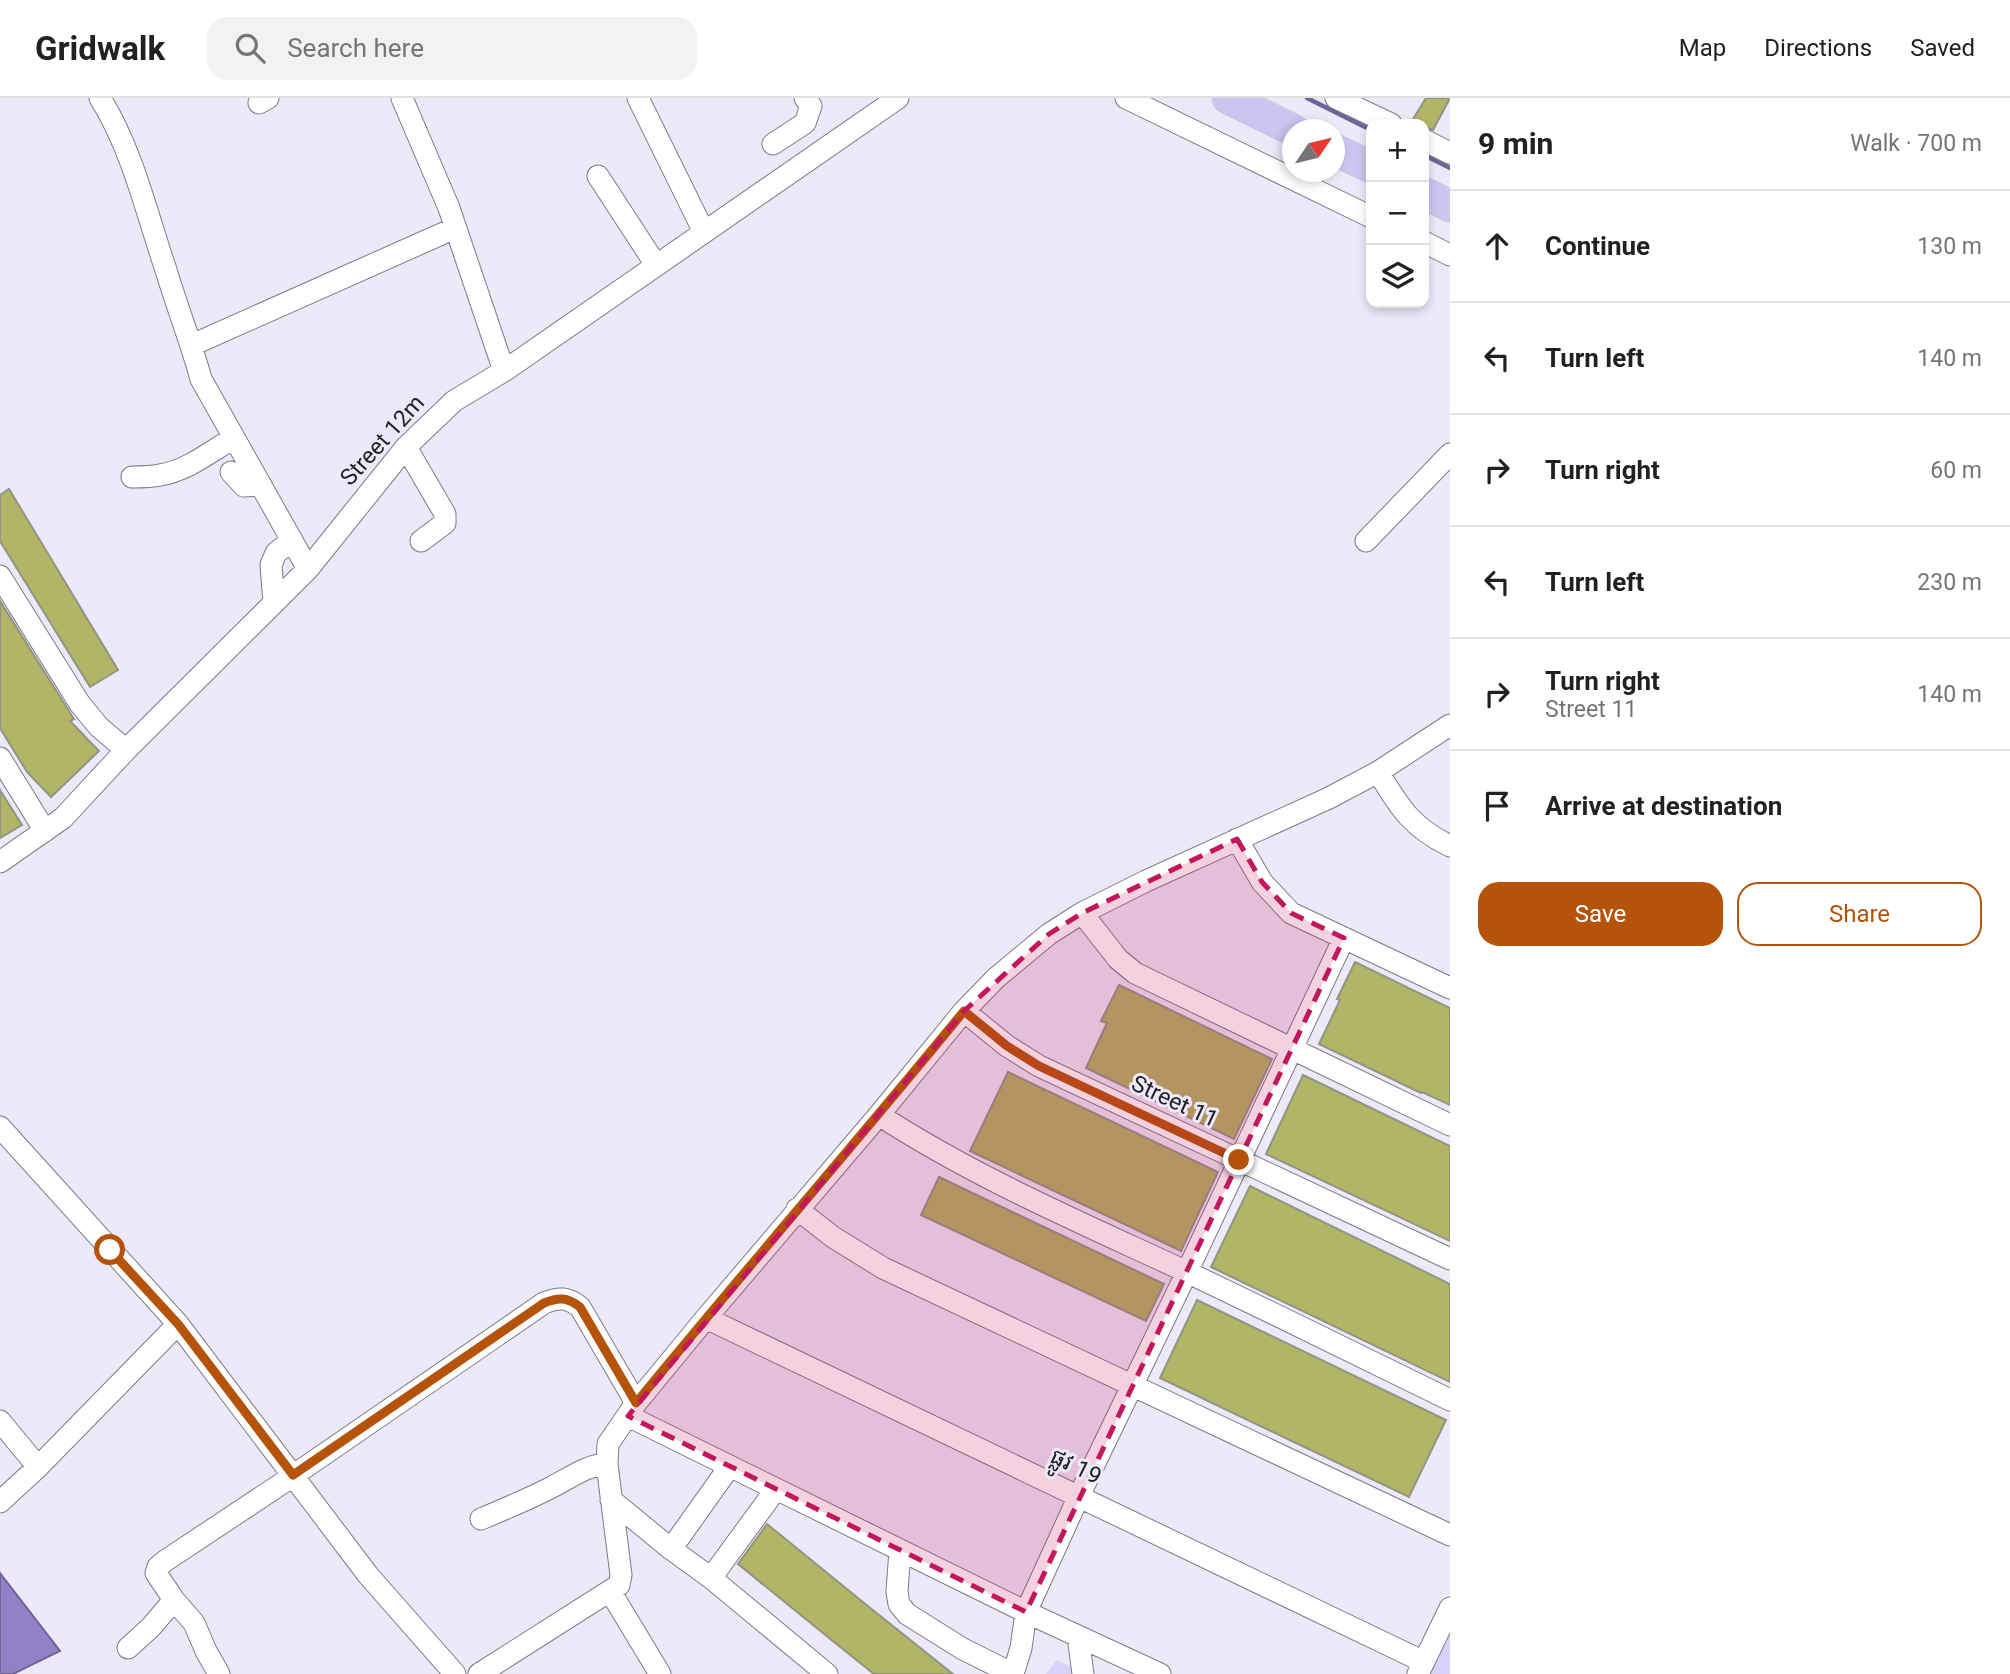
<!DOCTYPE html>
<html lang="en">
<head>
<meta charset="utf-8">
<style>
	body { margin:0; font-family:Roboto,"Noto Sans Khmer",sans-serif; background:#f2f2f2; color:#202124 }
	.controls { position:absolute; right:21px; top:21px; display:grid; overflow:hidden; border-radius:14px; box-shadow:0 4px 10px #0003 }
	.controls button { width:63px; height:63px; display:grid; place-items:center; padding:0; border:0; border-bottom:2px solid #e0e0e0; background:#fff; color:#202124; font:35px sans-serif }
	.compass { position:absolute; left:1282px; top:21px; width:63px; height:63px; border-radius:50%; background:#fff; box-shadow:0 4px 10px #0003; rotate:55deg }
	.stop { position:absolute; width:21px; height:21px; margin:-16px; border:5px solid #b45309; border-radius:50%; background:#fff }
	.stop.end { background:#b45309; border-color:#fff; box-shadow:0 2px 7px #0008 }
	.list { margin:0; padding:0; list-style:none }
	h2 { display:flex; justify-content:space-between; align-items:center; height:91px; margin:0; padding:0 28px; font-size:30px }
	h2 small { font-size:23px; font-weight:400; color:#757577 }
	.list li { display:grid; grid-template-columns:46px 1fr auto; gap:21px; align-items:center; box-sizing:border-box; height:112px; padding:0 28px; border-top:2px solid #e0e0e0 }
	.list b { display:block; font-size:26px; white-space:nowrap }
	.list p { margin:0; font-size:23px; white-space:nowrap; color:#757577 }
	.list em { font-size:23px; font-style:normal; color:#757577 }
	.actions { display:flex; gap:14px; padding:21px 28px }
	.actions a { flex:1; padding:16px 0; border:2px solid #b45309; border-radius:21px; text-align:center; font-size:24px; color:#b45309 }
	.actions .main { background:#b45309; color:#fff }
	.icon { flex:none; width:38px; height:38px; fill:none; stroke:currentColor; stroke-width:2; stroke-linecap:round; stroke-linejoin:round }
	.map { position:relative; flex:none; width:1450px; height:1576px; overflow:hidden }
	header { display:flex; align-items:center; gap:42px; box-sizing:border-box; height:98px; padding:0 35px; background:#fff; border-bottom:2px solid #e0e0e0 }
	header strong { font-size:33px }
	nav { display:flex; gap:38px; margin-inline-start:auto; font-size:24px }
	.search { width:490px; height:63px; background:#f2f2f2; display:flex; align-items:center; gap:18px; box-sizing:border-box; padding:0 24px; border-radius:21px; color:#757577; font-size:26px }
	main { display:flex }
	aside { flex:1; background:#fff }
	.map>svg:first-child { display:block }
	.green { fill:#dad1fd }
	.water { fill:#9381c7; stroke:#716496; stroke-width:2 }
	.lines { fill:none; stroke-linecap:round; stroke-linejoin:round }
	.stream { stroke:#716496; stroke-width:4.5 }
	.building { fill:#b1b565; stroke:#929484; stroke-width:2 }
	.minor-casing { stroke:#7d7a89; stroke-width:23 }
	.highway-casing { stroke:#cececf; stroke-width:33 }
	.minor { stroke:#fff; stroke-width:21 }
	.highway { stroke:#cdc4ef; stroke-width:32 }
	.route { stroke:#b45309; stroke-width:9 }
	.marked { fill:#c2185b; fill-opacity:0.2; stroke:#c2185b; stroke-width:5; stroke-dasharray:14 9; stroke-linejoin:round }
	.labels { text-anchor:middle; stroke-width:6; stroke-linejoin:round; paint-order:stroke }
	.street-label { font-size:23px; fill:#211f25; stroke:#ece9f9 }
</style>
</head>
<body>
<header>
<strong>Gridwalk</strong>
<div class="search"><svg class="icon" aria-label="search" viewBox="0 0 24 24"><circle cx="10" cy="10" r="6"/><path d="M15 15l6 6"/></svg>Search here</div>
<nav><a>Map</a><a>Directions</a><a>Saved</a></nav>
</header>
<main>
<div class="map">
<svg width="1450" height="1576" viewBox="0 0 1450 1576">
	<rect width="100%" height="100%" fill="#ece9f9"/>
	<path class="green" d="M1450,1529V1576H1429Z
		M1057,1562L1086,1576H1046Z"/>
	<path class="water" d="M0,1475L60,1553L13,1576H0Z"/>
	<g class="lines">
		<path class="stream" d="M1307,0L1371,32
			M1424,57L1450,70"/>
	</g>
	<path class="building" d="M1426,0H1450L1433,32L1424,29V26H1410Z
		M9,391L118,572L90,589L0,443V397Z
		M0,503L74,621L70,623L99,653L51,699L27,674L0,630Z
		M0,692L22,727L0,740Z
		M1355,864L1450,910V1007L1422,994L1421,995L1319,946L1340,902L1337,901Z
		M1119,887L1272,961L1234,1041L1086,970L1107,925L1101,923Z
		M1008,974L1218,1074L1181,1153L970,1053Z
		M1303,977L1450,1048V1143L1266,1056Z
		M939,1079L1164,1186L1146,1223L921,1117Z
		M1250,1088L1450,1186V1284L1211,1169Z
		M1197,1202L1446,1322L1409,1399L1160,1280Z
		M767,1426L869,1509L953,1576H874L834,1544L738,1466Z"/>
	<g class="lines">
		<g class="minor-casing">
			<path id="minor" d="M100,0C133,53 146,114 166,172C177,209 191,244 201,281L308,471
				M402,0L449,110L504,273
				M638,0L704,134
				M1126,0L1371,119
				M1336,0L1391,26
				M259,5L268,0
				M1424,42L1450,55
				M773,46L805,25L811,8L805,0
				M598,78L656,167
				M1424,144L1450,157
				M192,247L455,130
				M406,349L445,416V425L421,443
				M231,374L244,388L261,387
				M132,379C141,379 151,379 160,377C187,373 211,353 234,340
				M1366,443L1450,356
				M0,478L80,606L99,629L126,652
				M274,505L271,467L276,455L292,442
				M0,660L45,733
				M1378,674C1400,710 1411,729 1450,748
				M1237,741L1262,784L1291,815L1450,890
				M0,764L63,720L126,652L308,471L406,349L454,303L504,273L898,0
				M1082,815L1118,861L1135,875L1450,1027
				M964,913L1007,948L1039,968L1450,1161
				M879,1017C976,1080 1082,1125 1187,1174C1275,1216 1362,1259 1450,1302
				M0,1029L178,1226L368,1477L455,1576
				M797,1111L833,1139L883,1170L1450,1437
				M706,1220L1424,1564
				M628,1318L1026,1514L1160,1576
				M0,1323L38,1369
				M611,1402L671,1451L711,1480L827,1576
				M0,1404L38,1369L178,1226
				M481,1421C505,1411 529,1401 552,1389C572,1379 584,1368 607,1366
				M671,1451L730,1368
				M900,1452L897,1494L899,1506L907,1516L963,1551L1013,1576
				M711,1480L776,1391
				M610,1493L660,1576
				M1078,1538L1083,1576
				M128,1550L151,1529L174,1502
				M219,1576L206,1553L194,1525L174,1502L156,1475L158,1469L165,1463L278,1388L544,1205C559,1199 567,1199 580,1209L636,1305
				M479,1576L619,1487L621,1477L607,1366L608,1346L636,1305L706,1220L879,1017L964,913L996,880L1049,836L1082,815L1146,783L1329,700L1378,674L1450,627
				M1013,1576L1021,1550L1026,1514L1079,1398L1187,1174L1344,840
				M1418,1576L1450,1510"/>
		</g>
		<g class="highway-casing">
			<path id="highway" d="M1228,0L1293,32
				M1335,52L1371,69
				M1424,95L1450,108"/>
		</g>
		<use href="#minor" class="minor"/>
		<use href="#highway" class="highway"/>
	</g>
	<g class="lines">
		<path class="route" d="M110,1152L178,1226L293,1377L544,1205C559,1199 567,1199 580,1209L636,1305C744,1173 856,1045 964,913L1007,948L1039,968L1239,1062"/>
	</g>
	<path class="marked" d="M1237,741L1262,784L1291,815L1344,840L1026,1514L628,1318L964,913L1049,836L1082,815Z"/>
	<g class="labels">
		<g class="street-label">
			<text transform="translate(382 342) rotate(-48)" y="8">Street 12m</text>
			<text transform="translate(1175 1003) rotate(25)" y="8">Street 11</text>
			<text transform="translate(1076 1368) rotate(26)" y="8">ផ្លូវ 19</text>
		</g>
	</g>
</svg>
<div class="controls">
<button>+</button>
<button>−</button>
<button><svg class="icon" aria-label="layers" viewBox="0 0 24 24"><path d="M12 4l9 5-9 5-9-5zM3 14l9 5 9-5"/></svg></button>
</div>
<svg class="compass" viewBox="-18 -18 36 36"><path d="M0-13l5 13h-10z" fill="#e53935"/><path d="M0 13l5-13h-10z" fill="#757577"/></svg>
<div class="stop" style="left:110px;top:1152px"></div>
<div class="stop end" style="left:1239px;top:1062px"></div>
</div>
<aside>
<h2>9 min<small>Walk · 700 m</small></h2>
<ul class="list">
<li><svg class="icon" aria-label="ahead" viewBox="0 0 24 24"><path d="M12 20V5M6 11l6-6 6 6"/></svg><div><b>Continue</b></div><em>130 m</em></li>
<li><svg class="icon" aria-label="left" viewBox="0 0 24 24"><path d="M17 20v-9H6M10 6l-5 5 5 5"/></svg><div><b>Turn left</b></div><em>140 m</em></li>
<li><svg class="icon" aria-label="right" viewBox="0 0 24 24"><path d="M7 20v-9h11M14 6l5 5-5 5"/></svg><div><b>Turn right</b></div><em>60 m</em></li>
<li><svg class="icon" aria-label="left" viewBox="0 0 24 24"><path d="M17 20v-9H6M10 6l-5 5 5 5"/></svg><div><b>Turn left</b></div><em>230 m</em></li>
<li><svg class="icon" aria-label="right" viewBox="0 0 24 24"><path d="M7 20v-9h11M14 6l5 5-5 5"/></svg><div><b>Turn right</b><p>Street 11</p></div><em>140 m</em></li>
<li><svg class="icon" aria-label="arrive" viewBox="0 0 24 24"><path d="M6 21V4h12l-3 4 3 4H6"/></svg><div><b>Arrive at destination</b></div></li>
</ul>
<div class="actions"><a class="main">Save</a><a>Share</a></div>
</aside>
</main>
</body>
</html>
